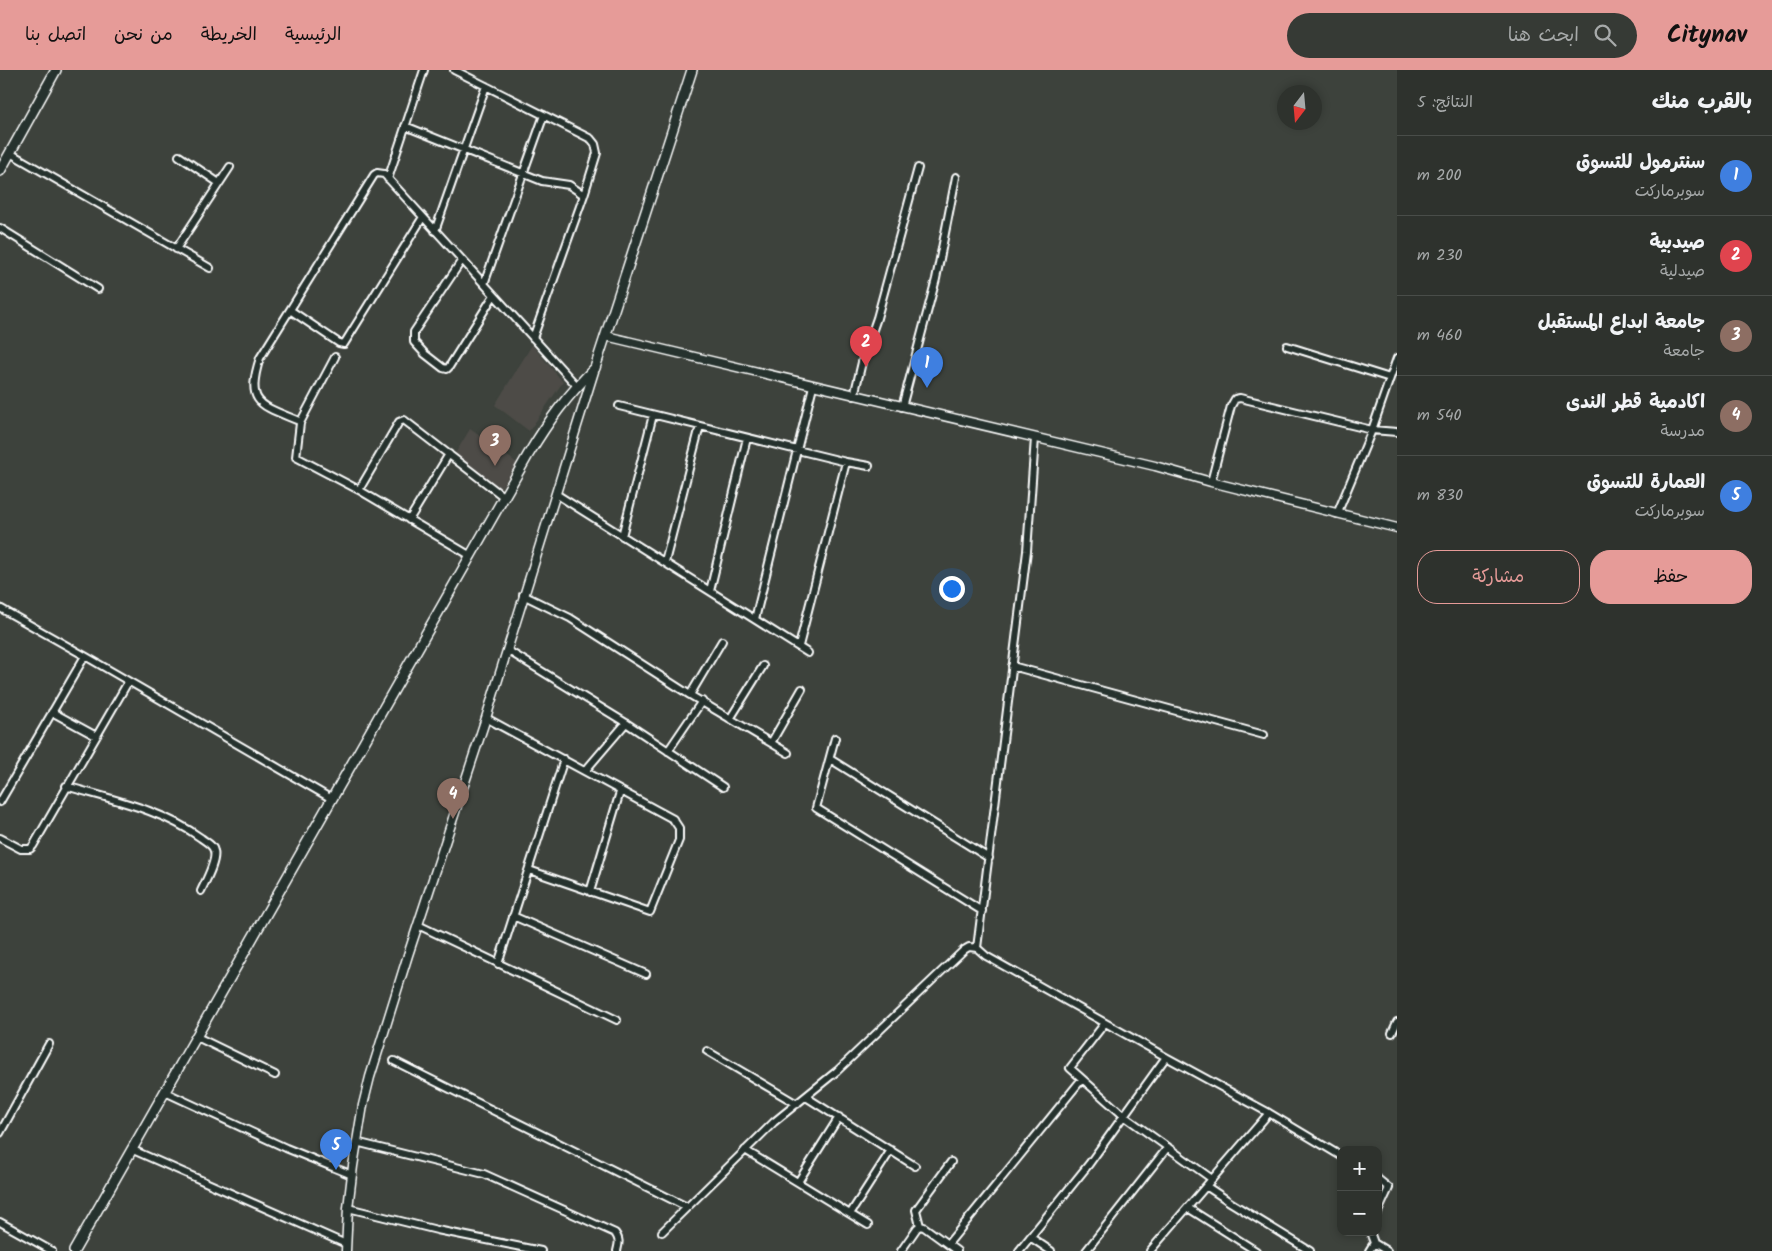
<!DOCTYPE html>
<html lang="ar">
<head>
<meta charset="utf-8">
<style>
	body { margin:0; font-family:Kalam,"Playpen Sans Arabic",sans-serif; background:#363a35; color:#f1f3f6; direction:rtl }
	.controls { position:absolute; right:15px; bottom:15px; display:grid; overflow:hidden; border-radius:10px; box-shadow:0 2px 8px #0003 }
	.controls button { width:45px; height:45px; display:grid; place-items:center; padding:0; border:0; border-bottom:1px solid #494d49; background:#2e322d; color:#f1f3f6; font:25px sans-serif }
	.compass { position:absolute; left:1277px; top:15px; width:45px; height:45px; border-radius:50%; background:#2e322d; box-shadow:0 2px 8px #0003; rotate:196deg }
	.you { position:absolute; left:951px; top:518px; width:18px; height:18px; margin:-12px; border:4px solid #fff; border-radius:50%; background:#1a73e8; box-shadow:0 0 0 8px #1a73e833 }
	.badge { display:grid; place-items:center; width:32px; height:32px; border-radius:50%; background:#e69b98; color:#fff; font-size:16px; font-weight:700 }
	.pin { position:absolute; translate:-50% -41px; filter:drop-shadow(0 1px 2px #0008) }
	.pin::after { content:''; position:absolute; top:26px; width:18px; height:15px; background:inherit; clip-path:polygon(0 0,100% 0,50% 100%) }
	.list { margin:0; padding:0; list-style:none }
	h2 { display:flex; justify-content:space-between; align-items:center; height:65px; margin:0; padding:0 20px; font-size:21px }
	h2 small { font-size:16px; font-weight:400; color:#a7aaaa }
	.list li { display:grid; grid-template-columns:32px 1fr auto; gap:15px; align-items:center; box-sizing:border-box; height:80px; padding:0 20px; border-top:1px solid #494d49 }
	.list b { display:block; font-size:19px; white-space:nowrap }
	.list p { margin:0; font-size:16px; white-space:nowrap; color:#a7aaaa }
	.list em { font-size:16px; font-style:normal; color:#a7aaaa }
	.actions { display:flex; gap:10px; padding:15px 20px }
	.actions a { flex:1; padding:11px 0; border:1px solid #e69b98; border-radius:20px; text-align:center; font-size:18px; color:#e69b98 }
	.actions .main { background:#e69b98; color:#111 }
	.icon { flex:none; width:28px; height:28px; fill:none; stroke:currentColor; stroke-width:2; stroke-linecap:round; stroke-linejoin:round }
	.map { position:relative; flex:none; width:1397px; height:1181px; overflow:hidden; direction:ltr }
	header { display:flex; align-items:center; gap:30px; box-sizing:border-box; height:70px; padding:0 25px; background:#e69b98; color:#111 }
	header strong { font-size:24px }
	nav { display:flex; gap:28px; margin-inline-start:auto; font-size:18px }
	.search { width:350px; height:45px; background:#363a35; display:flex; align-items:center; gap:12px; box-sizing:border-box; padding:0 18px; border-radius:28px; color:#a7aaaa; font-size:19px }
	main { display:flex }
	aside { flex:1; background:#2e322d }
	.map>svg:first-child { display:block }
	.built { fill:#4d4c47 }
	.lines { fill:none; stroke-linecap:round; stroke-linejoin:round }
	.minor-casing { stroke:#fff; stroke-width:10 }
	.tertiary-casing { stroke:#fff; stroke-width:11 }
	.secondary-casing { stroke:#fff; stroke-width:12 }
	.minor { stroke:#26332d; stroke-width:6 }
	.tertiary { stroke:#26332d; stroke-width:8 }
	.secondary { stroke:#26332d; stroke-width:9 }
</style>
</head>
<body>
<header>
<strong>Citynav</strong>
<div class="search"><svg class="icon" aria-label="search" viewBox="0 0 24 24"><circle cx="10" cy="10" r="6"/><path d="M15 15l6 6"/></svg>ابحث هنا</div>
<nav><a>الرئيسية</a><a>الخريطة</a><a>من نحن</a><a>اتصل بنا</a></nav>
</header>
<main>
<aside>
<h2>بالقرب منك<small>النتائج: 5</small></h2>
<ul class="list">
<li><span class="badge" style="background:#3f7fe0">1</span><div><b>سنترمول للتسوق</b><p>سوبرماركت</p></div><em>200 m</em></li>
<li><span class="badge" style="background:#e0444e">2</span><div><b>صيدبية</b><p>صيدلية</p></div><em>230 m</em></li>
<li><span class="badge" style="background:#8d6e63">3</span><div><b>جامعة ابداع المستقبل</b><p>جامعة</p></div><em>460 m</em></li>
<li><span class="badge" style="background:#8d6e63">4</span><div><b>اكادمية قطر الندى</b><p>مدرسة</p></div><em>540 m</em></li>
<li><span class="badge" style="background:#3f7fe0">5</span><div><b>العمارة للتسوق</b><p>سوبرماركت</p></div><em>830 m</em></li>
</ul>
<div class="actions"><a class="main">حفظ</a><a>مشاركة</a></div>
</aside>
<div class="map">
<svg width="1397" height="1181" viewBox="0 0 1397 1181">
	<rect width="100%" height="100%" fill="#3d423c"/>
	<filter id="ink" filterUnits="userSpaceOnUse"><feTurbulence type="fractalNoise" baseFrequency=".02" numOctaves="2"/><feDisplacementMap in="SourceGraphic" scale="10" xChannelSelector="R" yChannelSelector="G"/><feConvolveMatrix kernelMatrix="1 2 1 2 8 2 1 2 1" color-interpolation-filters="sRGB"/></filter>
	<g filter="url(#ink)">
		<path class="built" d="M532,275L563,312L529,361L495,335Z
			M470,359L517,393L501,418L455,384Z"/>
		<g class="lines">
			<g class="minor-casing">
				<path id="minor" d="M454,0L591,69L595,74L597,83L584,125L533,268
					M405,56L542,111L569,115L584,125
					M10,83L210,198
					M179,86L219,113
					M388,109L424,0
					M0,158L98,219
					M435,161L486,16
					M176,179L230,97
					M462,190L414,262V272L425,284L443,298L447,299L449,297L494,225
					M484,214L544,45
					M290,240L339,273L344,274L423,147
					M1287,276L1390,308
					M854,326L863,288L877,248L918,98
					M619,336L846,392L869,396
					M902,337L936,209L956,107
					M300,353L335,287
					M1035,368L1027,481L977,878L986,886L1166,987L1269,1043L1341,1086
					M1211,412L1231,336L1235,329L1240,328L1372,360L1397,362
					M359,420L296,387L300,353L299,351C260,335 245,334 260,288L374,105L377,103L384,104L577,316
					M556,424L808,583
					M1337,444L1372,360L1397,288
					M409,450L449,384
					M622,466L653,345
					M471,486L359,420L399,352L404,350L504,427
					M665,492L700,356
					M710,521L747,368
					M523,525L570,548L690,625L788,683
					M0,538L85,586
					M755,549L813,316
					M799,576L846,392
					M507,580L626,653L723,717
					M1012,596L1264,665
					M690,625L722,571
					M52,642L96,666
					M486,648L673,749L679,758V770L650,842L529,800
					M730,649L763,596
					M835,668L816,738L982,841
					M771,673L802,619
					M668,681L702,631
					M830,689L989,788
					M585,701L626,653
					M66,716C113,730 161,739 201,768C206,772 213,775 214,781C217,791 205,812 201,821
					M0,732L85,586L332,729
					M0,768L21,779H30L33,776L128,612
					M590,822L620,722
					M513,846L646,904
					M418,855L617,950
					M498,894L564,689
					M1105,953L1070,998L1124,1046L1212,1109
					M1392,963L1397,952
					M197,967L275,1005
					M707,981L797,1034
					M394,991L687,1137
					M165,1022L286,1078L352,1105
					M806,1027L915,1096
					M0,1063L49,974
					M356,1072L484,1104L615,1163C620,1170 619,1173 617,1181
					M133,1080L346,1174
					M745,1080L868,1155
					M1378,1109L1389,1118L1378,1142
					M798,1112L839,1047
					M1206,1116L1230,1132L1310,1181
					M348,1138L437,1160L541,1181
					M1188,1138L1256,1181
					M850,1144L891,1080
					M0,1152L52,1181
					M920,1156L916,1140L951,1092
					M662,1162L774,1052L837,1001L964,880L969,877L977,878
					M1370,1162L1374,1173L1387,1181
					M1030,1167L1051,1181
					M948,1174L1082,1009
					M901,1181L917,1158L920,1156L924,1157L957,1181
					M1019,1181L1089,1094L1166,987
					M1086,1181L1168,1077
					M1150,1181L1269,1043
					M1369,1181L1374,1173"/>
			</g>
			<g class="tertiary-casing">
				<path id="tertiary" d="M606,266L1155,396L1211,412L1397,458
					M346,1181L348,1138L353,1096L363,1035L370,1007L408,885L486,648L595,298"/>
			</g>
			<g class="secondary-casing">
				<path id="secondary" d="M0,101L56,0
					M74,1181L528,385C549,350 566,327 595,298L692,0"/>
			</g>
			<use href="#minor" class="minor"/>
			<use href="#tertiary" class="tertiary"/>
			<use href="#secondary" class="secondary"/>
		</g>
	</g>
</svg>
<div class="controls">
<button>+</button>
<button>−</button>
</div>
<svg class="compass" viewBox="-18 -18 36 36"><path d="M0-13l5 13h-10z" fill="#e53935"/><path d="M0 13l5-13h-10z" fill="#a7aaaa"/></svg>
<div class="you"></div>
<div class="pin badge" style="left:927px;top:318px;background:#3f7fe0">1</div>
<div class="pin badge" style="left:866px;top:297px;background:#e0444e">2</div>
<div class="pin badge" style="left:495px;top:396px;background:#8d6e63">3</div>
<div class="pin badge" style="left:453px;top:749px;background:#8d6e63">4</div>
<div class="pin badge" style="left:336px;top:1100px;background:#3f7fe0">5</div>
</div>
</main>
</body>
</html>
